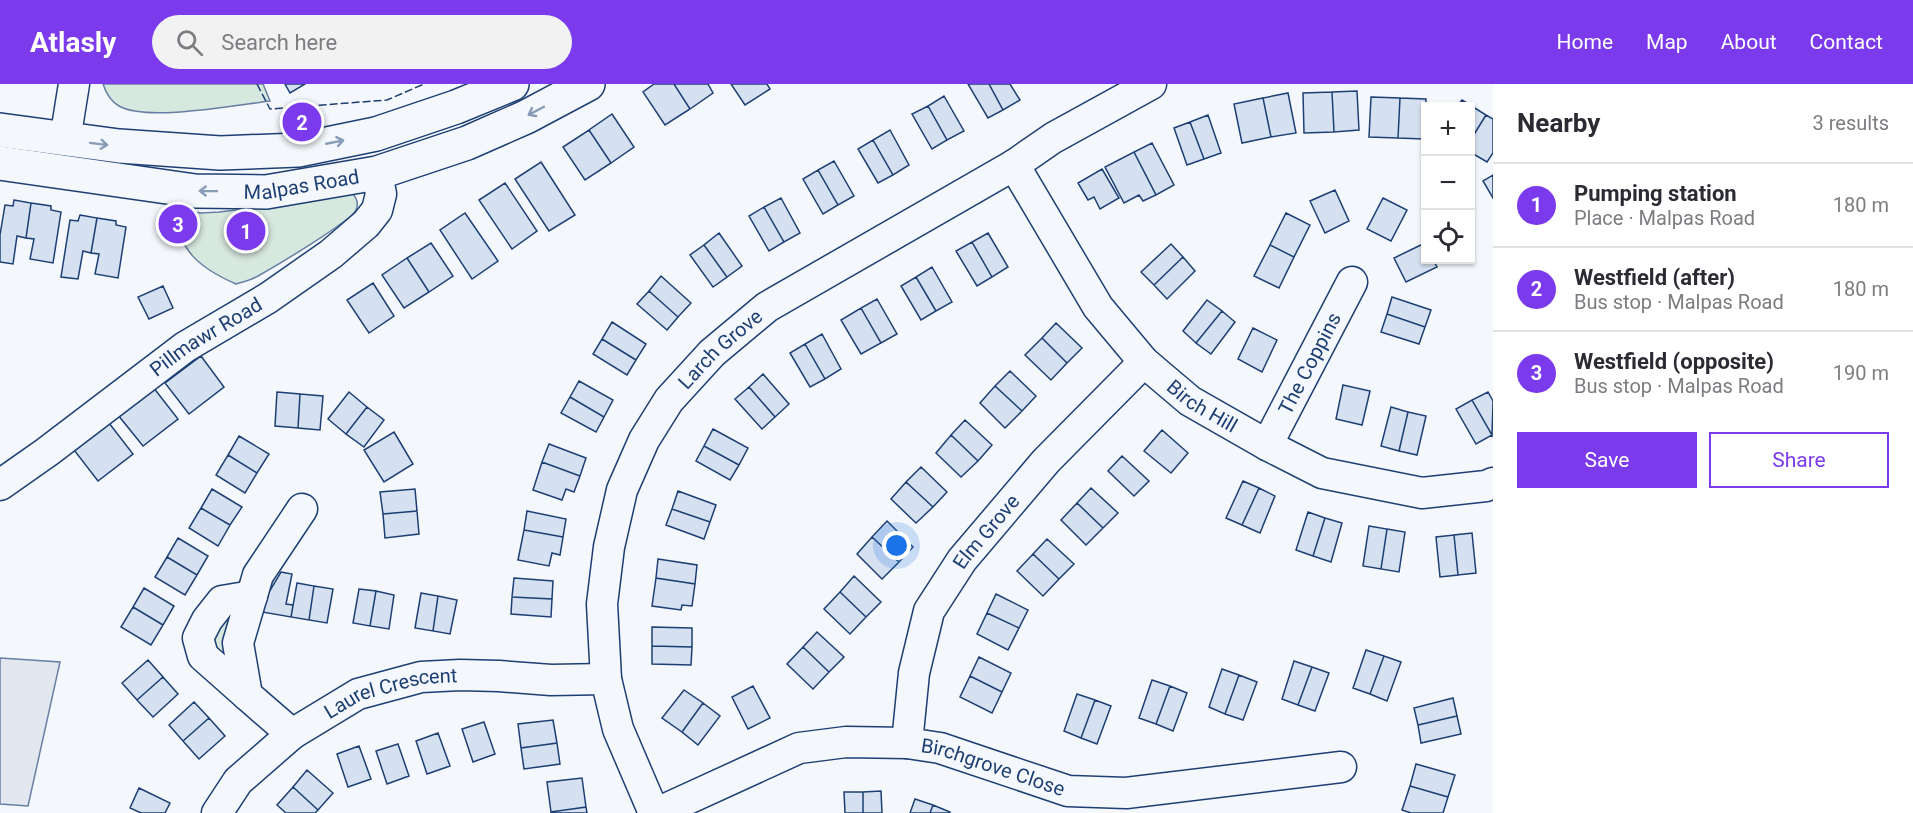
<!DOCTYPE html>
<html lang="en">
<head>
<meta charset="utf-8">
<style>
	body { margin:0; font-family:Roboto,sans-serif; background:#f2f2f3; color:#2b2b33 }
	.controls { position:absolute; right:18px; top:18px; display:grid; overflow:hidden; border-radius:0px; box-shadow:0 2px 4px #0004 }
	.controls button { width:54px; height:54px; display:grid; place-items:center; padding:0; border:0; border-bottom:2px solid #e1e1e2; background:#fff; color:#2b2b33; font:30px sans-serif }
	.you { position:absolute; left:897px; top:462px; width:21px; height:21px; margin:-15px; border:4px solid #fff; border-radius:50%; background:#1a73e8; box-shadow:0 0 0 9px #1a73e833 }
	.badge { display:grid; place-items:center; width:39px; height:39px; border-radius:50%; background:#7c3aed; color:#fff; font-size:20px; font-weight:700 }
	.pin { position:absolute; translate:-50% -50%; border:3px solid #fff; box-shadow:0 2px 6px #0006 }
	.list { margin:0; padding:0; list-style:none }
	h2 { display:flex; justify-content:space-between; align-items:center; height:78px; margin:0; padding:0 24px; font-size:26px }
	h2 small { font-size:20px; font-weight:400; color:#7c7c81 }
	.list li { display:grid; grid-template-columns:39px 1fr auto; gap:18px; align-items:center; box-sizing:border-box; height:84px; padding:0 24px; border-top:2px solid #e1e1e2 }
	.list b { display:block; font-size:22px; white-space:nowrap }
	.list p { margin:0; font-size:20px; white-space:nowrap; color:#7c7c81 }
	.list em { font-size:20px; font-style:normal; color:#7c7c81 }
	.actions { display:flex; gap:12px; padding:18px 24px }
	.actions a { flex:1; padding:14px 0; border:2px solid #7c3aed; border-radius:0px; text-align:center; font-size:21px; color:#7c3aed }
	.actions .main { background:#7c3aed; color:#fff }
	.icon { flex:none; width:33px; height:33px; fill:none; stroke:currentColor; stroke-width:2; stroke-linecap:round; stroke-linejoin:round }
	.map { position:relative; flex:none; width:1493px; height:729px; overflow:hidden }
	header { display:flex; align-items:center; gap:36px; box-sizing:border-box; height:84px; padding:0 30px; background:#7c3aed; color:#fff }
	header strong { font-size:28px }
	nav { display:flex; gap:33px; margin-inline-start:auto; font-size:21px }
	.search { width:420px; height:54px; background:#f2f2f3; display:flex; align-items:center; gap:15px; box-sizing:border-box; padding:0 21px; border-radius:33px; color:#7c7c81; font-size:22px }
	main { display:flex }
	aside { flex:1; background:#fff }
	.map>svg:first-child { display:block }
	.green { fill:#d7e8df; stroke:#687fa3; stroke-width:1.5 }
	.parking { fill:#e3e8f0; stroke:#687fa3; stroke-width:1.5 }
	.building { fill:#d5e0f0; stroke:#1d3f73; stroke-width:1.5 }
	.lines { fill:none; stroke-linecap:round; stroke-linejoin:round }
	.minor-casing { stroke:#1d3f73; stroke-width:33 }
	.major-casing { stroke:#1d3f73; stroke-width:36 }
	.minor { stroke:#f4f7fb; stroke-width:30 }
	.major { stroke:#f4f7fb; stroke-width:33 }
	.fence { stroke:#1d3f73; stroke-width:1.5; stroke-dasharray:8 3; stroke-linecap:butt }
	.oneway { stroke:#889bb7 }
	.labels { text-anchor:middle; stroke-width:4.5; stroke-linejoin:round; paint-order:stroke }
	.street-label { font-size:20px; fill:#1d3f73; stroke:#f4f7fb }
</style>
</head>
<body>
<header>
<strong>Atlasly</strong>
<div class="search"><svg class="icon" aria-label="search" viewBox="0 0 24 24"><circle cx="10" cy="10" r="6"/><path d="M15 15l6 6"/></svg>Search here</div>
<nav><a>Home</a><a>Map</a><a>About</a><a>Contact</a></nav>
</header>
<main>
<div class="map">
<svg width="1493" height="729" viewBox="0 0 1493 729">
	<rect width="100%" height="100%" fill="#f4f7fb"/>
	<path class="green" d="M103,0H263L270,17C236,21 147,38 119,22C110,17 106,9 103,0Z
		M352,109C357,114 359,119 356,126C350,138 274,183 258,192C251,196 243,198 236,200C197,183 181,167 171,125L201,129L219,128L308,118Z
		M240,521L234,576L213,569L212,539Z"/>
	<path class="parking" d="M0,574L60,578L28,722L0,720Z"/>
	<path class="building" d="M285,0H305L290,9Z
		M654,0H674L690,25L665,41L643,8Z
		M674,0H708L713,9L690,25Z
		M731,0H767L770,5L745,21Z
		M968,0H989L1003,26L988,34Z
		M989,0H1010L1020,16L1003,26Z
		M1357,7L1359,46L1334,48L1332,8Z
		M1332,8L1334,48L1304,49L1303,9Z
		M1288,9L1296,49L1271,53L1263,14Z
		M944,12L964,47L947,56L928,22Z
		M1371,13L1400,14L1398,54L1369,53Z
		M1263,14L1271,53L1242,59L1234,20Z
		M1400,14L1426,15L1424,55L1398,54Z
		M1462,16L1486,31L1470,57V22H1457Z
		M928,22L947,56L932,65L912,30Z
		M612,30L634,63L611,79L589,46Z
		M1208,31L1221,69L1204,75L1190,38Z
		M1486,31L1493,35V69L1487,78L1470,68V57Z
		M1190,38L1204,75L1187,81L1174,44Z
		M589,46L611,79L585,96L563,63Z
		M890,46L909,81L893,91L873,56Z
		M873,56L893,91L878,99L858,65Z
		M1152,59L1174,101L1156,111L1134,68Z
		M1134,68L1156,111L1143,117L1139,111L1124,119L1105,83Z
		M834,77L854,112L838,121L818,86Z
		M541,78L575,131L549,147L515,95Z
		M1102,85L1119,114L1100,125L1094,113L1088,116L1078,99Z
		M818,86L838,121L823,130L803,95Z
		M1493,91V114L1483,97Z
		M505,99L537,147L512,165L479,116Z
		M1335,106L1349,137L1325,149L1310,117Z
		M781,114L800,149L784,158L764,123Z
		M1383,114L1407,126L1391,157L1367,145Z
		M14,116L31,119L26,154L17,152L13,180L0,178V151L5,121L13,122Z
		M31,119L51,122V126L61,128L53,179L30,175L34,155L26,154Z
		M764,123L784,158L769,167L749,132Z
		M465,129L498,177L472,195L440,146Z
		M1286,129L1310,141L1294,173L1270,161Z
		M80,131L97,134L91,169L83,167L78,195L61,193L70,136L78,137Z
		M97,134L116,137V141L126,143L118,194L95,190L99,170L91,169Z
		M232,136H260V158H232Z
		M719,149L742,182L727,193L704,161Z
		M988,149L1008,183L992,193L972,158Z
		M972,158L992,193L977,202L956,167Z
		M431,159L453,192L429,208L407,174Z
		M1425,159L1426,176H1433L1437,183L1406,198L1394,174Z
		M1171,160L1183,173L1154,201L1141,188Z
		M704,161L727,193L713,203L690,171Z
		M1270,161L1294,173L1279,204L1254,192Z
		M1183,173L1195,187L1167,215L1154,201Z
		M407,174L429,208L404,224L382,191Z
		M932,183L952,218L936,227L916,193Z
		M661,192L691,219L678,233L649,207Z
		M916,193L936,227L921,236L901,202Z
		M373,199L394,232L369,249L347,216Z
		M163,202L173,224L149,235L138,213Z
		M649,207L678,233L667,246L637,220Z
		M1392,213L1431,226L1425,243L1387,230Z
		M877,215L897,250L881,259L861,224Z
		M1207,216L1222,227L1196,259L1183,247Z
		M861,224L881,259L861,270L841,236Z
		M1222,227L1235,238L1211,270L1196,259Z
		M1387,230L1425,243L1419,260L1381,248Z
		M612,238L646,260L636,276L602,255Z
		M1056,239L1082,264L1067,279L1042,254Z
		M1253,244L1277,256L1262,288L1238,275Z
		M822,250L841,285L825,295L805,260Z
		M1042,254L1067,279L1051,296L1025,271Z
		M602,255L636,276L627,291L593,270Z
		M805,260L825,295L810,303L790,269Z
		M201,272L224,303L189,330L165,299Z
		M1010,287L1036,312L1022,327L995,302Z
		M763,290L789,320L775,333L749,303Z
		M579,297L613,316L604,333L570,313Z
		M1343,301L1370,307L1362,341L1336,335Z
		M995,302L1022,327L1005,344L980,319Z
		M153,303L178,335L143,362L118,331Z
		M749,303L775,333L762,345L735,315Z
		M277,308L300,310L298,344L275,342Z
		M349,308L367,323L346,350L328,335Z
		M1488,308L1493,317L1492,351L1472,316Z
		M300,310L323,312L320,346L298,344Z
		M570,313L604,333L596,348L561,329Z
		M1472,316L1492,351L1476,360L1456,325Z
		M367,323L384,336L364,363L346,350Z
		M1391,323L1408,328L1399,367L1381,362Z
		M1408,328L1426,332L1417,371L1399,367Z
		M965,336L992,361L978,377L951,351Z
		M109,339L133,370L98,397L74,366Z
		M713,345L748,364L739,381L704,362Z
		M1162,346L1188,369L1171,389L1144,367Z
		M394,348L413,380L384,398L364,366Z
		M951,351L978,377L961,393L936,369Z
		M239,352L269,370L257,389L228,371Z
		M549,360L586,374L580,392L542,378Z
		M704,362L739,381L730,396L696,377Z
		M228,371L257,389L245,409L216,391Z
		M1122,372L1149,397L1134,412L1108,387Z
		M542,378L580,392L574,408L566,405L562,416L533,406Z
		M921,383L947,408L933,423L906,398Z
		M1243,397L1259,404L1242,441L1226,434Z
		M906,398L933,423L916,439L891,415Z
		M1091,404L1118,429L1103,444L1077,419Z
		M1259,404L1275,412L1260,449L1242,441Z
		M212,405L242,423L230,441L201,424Z
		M415,405L417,427L383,430L380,408Z
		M678,407L716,421L710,438L672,425Z
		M1077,419L1103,444L1086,461L1061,436Z
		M201,424L230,441L218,462L189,444Z
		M672,425L710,438L704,455L666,441Z
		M417,427L419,450L385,454L383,430Z
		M527,427L566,435L563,453L524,446Z
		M1308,428L1325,434L1313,472L1296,466Z
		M1325,434L1342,439L1331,478L1313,472Z
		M887,437L913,463L899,478L872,453Z
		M1369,442L1387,445L1381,485L1363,482Z
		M1387,445L1405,448L1399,488L1381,485Z
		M524,446L563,453L560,471L552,469L549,482L518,476Z
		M1472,449L1476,489L1458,491L1454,451Z
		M1454,451L1458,491L1440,493L1436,453Z
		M872,453L899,478L882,495L857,470Z
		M178,454L208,472L197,491L167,473Z
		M1047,455L1074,480L1059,495L1033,470Z
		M1033,470L1059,495L1043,512L1017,487Z
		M167,473L197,491L185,511L155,493Z
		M658,475L697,481L695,500L656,494Z
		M281,488L292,490L286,520L293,521L291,533L262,528L269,508Z
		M854,492L881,518L866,533L840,508Z
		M514,494L553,497L552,515L512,513Z
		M656,494L695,500L692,522L682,521L681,526L652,522Z
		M297,499L314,502L309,536L291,533Z
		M314,502L333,505L327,539L309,536Z
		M144,504L174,522L163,541L133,523Z
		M359,505L376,507L370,542L353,539Z
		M376,507L394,511L389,545L370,542Z
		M840,508L866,533L850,550L824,525Z
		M421,509L438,512L433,547L415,544Z
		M996,510L1028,526L1019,544L987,529Z
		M438,512L457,516L450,550L433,547Z
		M512,513L552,515L551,533L511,530Z
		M133,523L163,541L151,561L121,543Z
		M987,529L1019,544L1008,566L977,550Z
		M652,543L692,544V563L652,562Z
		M817,548L844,573L829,588L803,563Z
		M652,562L692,563L691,581L652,580Z
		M803,563L829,588L813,605L787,580Z
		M1366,566L1384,572L1370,610L1353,604Z
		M1384,572L1401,578L1387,617L1370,610Z
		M979,573L1011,589L1002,608L970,592Z
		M148,576L163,593L137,616L122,599Z
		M1294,577L1312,583L1298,621L1282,615Z
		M1312,583L1329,589L1315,627L1298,621Z
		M1222,585L1239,591L1225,630L1209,623Z
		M1239,591L1257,598L1243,636L1225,630Z
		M970,592L1002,608L992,629L960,613Z
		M163,593L178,610L153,633L137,616Z
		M1152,596L1170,602L1156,640L1139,634Z
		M753,602L770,634L748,645L732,613Z
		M1170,602L1187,609L1173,647L1156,640Z
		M684,606L703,619L682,648L662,634Z
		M1077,610L1095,616L1081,654L1064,647Z
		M1453,614L1457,632L1418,641L1414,624Z
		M1095,616L1111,622L1097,660L1081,654Z
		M194,618L209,634L183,657L169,641Z
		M703,619L720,632L698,661L682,648Z
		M1457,632L1461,650L1421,659L1418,641Z
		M209,634L225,652L199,675L183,657Z
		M553,636L557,659L521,664L518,640Z
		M484,638L495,670L473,678L462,645Z
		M438,649L450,682L427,690L416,657Z
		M557,659L560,680L524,685L521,664Z
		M398,660L409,692L387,700L376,667Z
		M359,662L371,695L348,703L337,670Z
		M1416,680L1455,691L1448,713L1410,702Z
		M307,686L333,709L318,726L293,703Z
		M582,694L586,723L551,728L547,698Z
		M1410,702L1448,713L1443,729H1411L1402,726Z
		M293,703L318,726L315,729H286L277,721Z
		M139,704L170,719L165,729H141L130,724Z
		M881,707L882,729H863V708Z
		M844,708H863V729H845Z
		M915,715L933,721L930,729H910Z
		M933,721L950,728L949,729H930Z
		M586,723L587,729H551V728Z"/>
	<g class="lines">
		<g class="minor-casing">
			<g id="minor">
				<path d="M65,56L74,0"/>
				<path id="s1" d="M1014,81L1098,223L1144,278L1190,317L1267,361L1322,389L1422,409L1486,402L1493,399"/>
				<path id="s2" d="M1267,361L1352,198"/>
				<path id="s3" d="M0,401L47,368L185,263L268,214L331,170L366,140L377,126L381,110L377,89"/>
				<path d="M247,611L203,572L198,554L207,536L222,517L252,512"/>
				<path d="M292,650L247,611L238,559L258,491L302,425"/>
				<path id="s4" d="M907,659L914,589L929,527L962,476L1046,377L1144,278"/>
				<path id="s5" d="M217,729L238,697L292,650L358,610L421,593L460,591L499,592L551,596L606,595"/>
				<path id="s6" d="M654,729L618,645L606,595L602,520L609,463L622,406L644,356L669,316L712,269L767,223L1014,81L1053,54L1151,0"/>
				<path id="s7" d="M657,729L799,664L846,658L907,659L940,664L1068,707L1126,709L1341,683"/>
			</g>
		</g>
		<g class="major-casing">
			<g id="major">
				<path d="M0,46L119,62L220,69L298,66L376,50L456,23L512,0"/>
				<path id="s8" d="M0,79L195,107L266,108L377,89L467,59L526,33L588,0"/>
			</g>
		</g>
		<use href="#minor" class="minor"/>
		<use href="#major" class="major"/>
		<path class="fence" d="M257,0L270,25L387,16L424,0"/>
	</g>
	<defs><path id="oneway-shaft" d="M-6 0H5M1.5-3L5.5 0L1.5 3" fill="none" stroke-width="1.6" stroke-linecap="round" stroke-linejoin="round" transform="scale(1.5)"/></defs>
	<g class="oneway">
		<use href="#oneway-shaft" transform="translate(536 27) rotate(152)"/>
		<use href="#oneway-shaft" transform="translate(335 58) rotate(-11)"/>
		<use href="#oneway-shaft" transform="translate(99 60) rotate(7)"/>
		<use href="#oneway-shaft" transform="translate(208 107) rotate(-179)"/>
	</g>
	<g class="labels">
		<g class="street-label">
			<text dy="7" stroke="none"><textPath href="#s8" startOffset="304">Malpas Road</textPath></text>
			<text dy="7" stroke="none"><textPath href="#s3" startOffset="254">Pillmawr Road</textPath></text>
			<text dy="7" stroke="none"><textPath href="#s6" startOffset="508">Larch Grove</textPath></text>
			<text dy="7" stroke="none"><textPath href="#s2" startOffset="92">The Coppins</textPath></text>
			<text dy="7" stroke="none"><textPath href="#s1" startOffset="310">Birch Hill</textPath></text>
			<text dy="7" stroke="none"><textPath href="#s4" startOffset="232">Elm Grove</textPath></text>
			<text dy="7" stroke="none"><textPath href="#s5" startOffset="219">Laurel Crescent</textPath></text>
			<text dy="7" stroke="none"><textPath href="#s7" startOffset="354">Birchgrove Close</textPath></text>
		</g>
	</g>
</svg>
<div class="controls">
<button>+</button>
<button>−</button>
<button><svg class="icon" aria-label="locate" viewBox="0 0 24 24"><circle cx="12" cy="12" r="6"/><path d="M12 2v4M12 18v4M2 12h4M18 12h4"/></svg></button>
</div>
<div class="you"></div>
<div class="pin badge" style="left:246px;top:147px">1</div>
<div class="pin badge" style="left:302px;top:38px">2</div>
<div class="pin badge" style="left:178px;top:140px">3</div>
</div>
<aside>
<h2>Nearby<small>3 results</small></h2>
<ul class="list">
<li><span class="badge">1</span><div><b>Pumping station</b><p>Place · Malpas Road</p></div><em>180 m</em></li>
<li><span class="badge">2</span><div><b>Westfield (after)</b><p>Bus stop · Malpas Road</p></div><em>180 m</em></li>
<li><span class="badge">3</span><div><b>Westfield (opposite)</b><p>Bus stop · Malpas Road</p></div><em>190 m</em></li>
</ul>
<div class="actions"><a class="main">Save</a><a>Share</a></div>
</aside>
</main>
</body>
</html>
